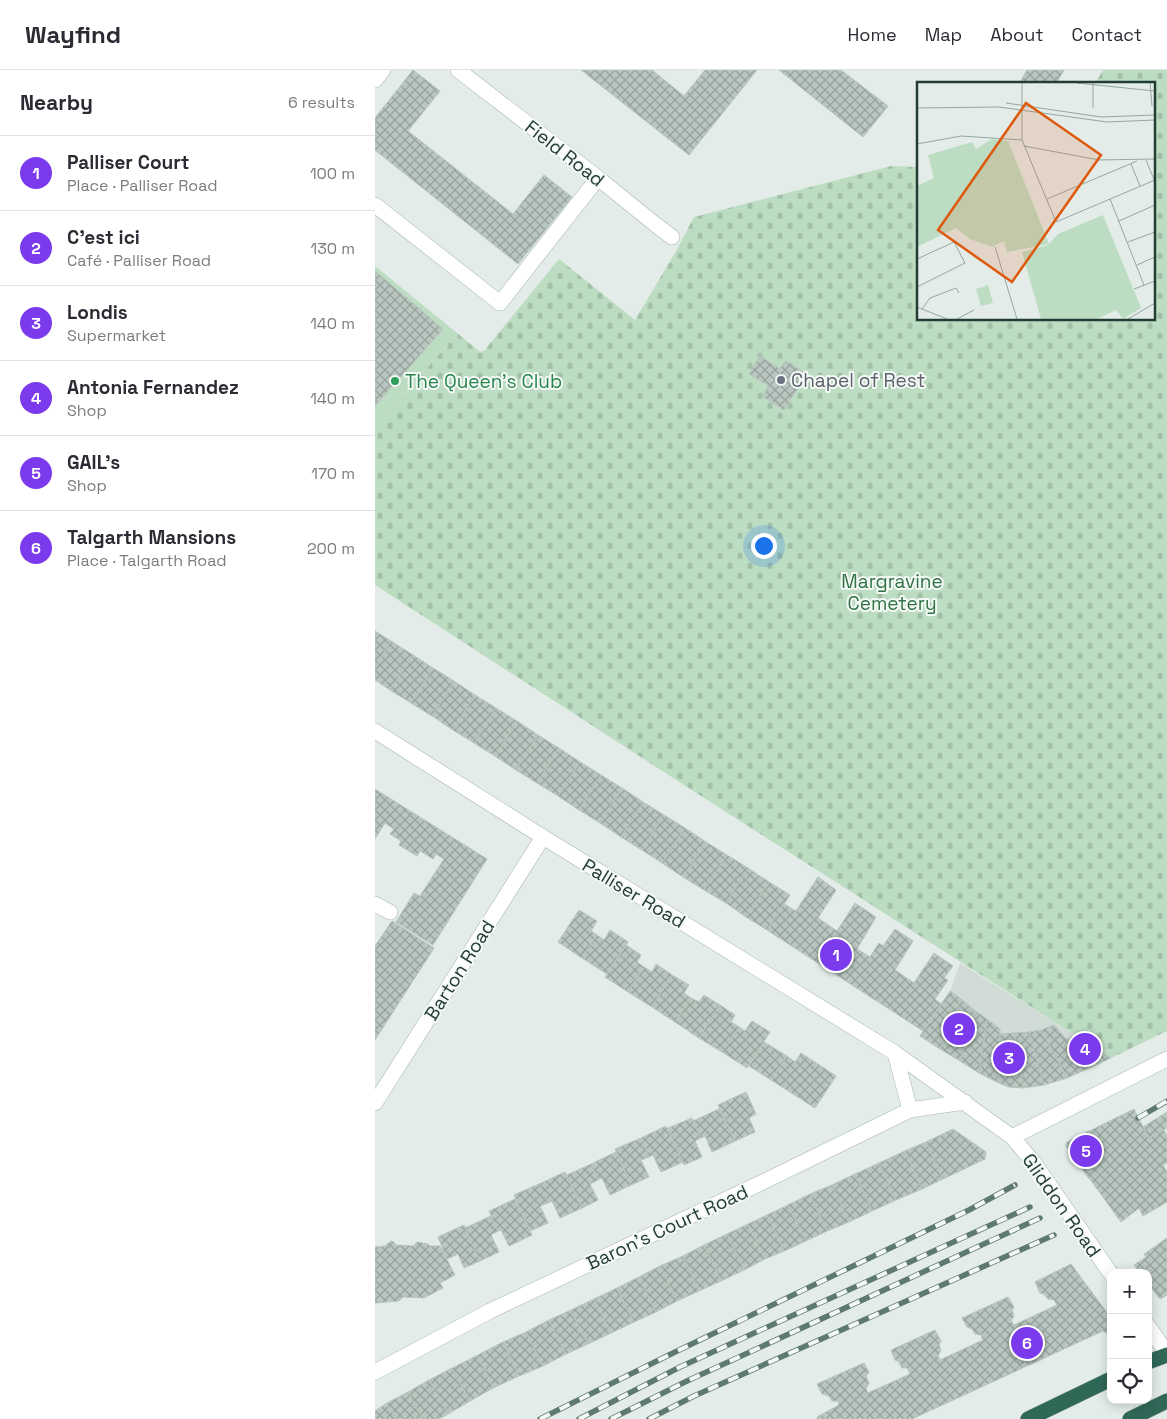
<!DOCTYPE html>
<html lang="en">
<head>
<meta charset="utf-8">
<style>
	body { margin:0; font-family:"Space Grotesk",sans-serif; background:#f7f7f7; color:#2b2b33 }
	.controls { position:absolute; right:15px; bottom:15px; display:grid; overflow:hidden; border-radius:10px; box-shadow:0 2px 12px #0003 }
	.controls button { width:45px; height:45px; display:grid; place-items:center; padding:0; border:0; border-bottom:1px solid #e1e1e2; background:#fff; color:#2b2b33; font:25px sans-serif }
	.you { position:absolute; left:388px; top:475px; width:18px; height:18px; margin:-12px; border:4px solid #fff; border-radius:50%; background:#1a73e8; box-shadow:0 0 0 8px #1a73e833 }
	.badge { display:grid; place-items:center; width:32px; height:32px; border-radius:50%; background:#7c3aed; color:#fff; font-size:16px; font-weight:700 }
	.pin { position:absolute; translate:-50% -50%; border:2px solid #fff; box-shadow:0 1px 5px #0006 }
	.list { margin:0; padding:0; list-style:none }
	h2 { display:flex; justify-content:space-between; align-items:center; height:65px; margin:0; padding:0 20px; font-size:21px }
	h2 small { font-size:16px; font-weight:400; color:#7c7c81 }
	.list li { display:grid; grid-template-columns:32px 1fr auto; gap:15px; align-items:center; box-sizing:border-box; height:75px; padding:0 20px; border-top:1px solid #e1e1e2 }
	.list b { display:block; font-size:19px; white-space:nowrap }
	.list p { margin:0; font-size:16px; white-space:nowrap; color:#7c7c81 }
	.list em { font-size:16px; font-style:normal; color:#7c7c81 }
	.icon { flex:none; width:28px; height:28px; fill:none; stroke:currentColor; stroke-width:2; stroke-linecap:round; stroke-linejoin:round }
	.map { position:relative; flex:none; width:792px; height:1349px; overflow:hidden }
	header { display:flex; align-items:center; gap:30px; box-sizing:border-box; height:70px; padding:0 25px; background:#fff; border-bottom:1px solid #e1e1e2 }
	header strong { font-size:24px }
	nav { display:flex; gap:28px; margin-inline-start:auto; font-size:18px }
	main { display:flex }
	aside { flex:1; background:#fff }
	.map>svg:first-child { display:block }
	.built { fill:#d1dcd6 }
	.grass { fill:#bdddc3 }
	.cemetery { fill:url(#cemetery-stones) }
	.building { fill:url(#building-cross-hatch); stroke:#b6c6be }
	.lines { fill:none; stroke-linecap:round; stroke-linejoin:round }
	.minor-casing { stroke:#a6b4ae; stroke-width:16 }
	.highway-casing { stroke:#c1c9c6; stroke-width:16 }
	.minor { stroke:#fff; stroke-width:15 }
	.highway { stroke:#306858; stroke-width:15 }
	.rail-casing { stroke:#5e796f; stroke-width:5.5 }
	.rail { stroke:#f4f9f6; stroke-width:4; stroke-dasharray:11; stroke-linecap:butt }
	.minor-bridge-casing { stroke:#a6b4ae; stroke-width:16; stroke-linecap:butt }
	.minor-bridge { stroke:#fff; stroke-width:15 }
	.worship-dot { fill:#6b7280; stroke:#f4f9f6; stroke-width:2 }
	.leisure-dot { fill:#2e9e5b; stroke:#f4f9f6; stroke-width:2 }
	.labels { text-anchor:middle; stroke-width:4; stroke-linejoin:round; paint-order:stroke }
	.street-label { font-size:19px; fill:#233d34; stroke:#f4f9f6 }
	.worship-label { font-size:19px; fill:#5b616d; stroke:#f4f9f6; text-anchor:start }
	.leisure-label { font-size:19px; fill:#27864d; stroke:#f4f9f6; text-anchor:start }
	.park-label { font-size:19px; fill:#2f7344; stroke:#f4f9f6 }
	.inset-road { fill:none; stroke:#96a6a0; stroke-width:1 }
	.view { fill:#de580e; fill-opacity:0.15; stroke:#de580e; stroke-width:2.5 }
	.inset-edge { fill:none; stroke:#233d34; stroke-width:2.5 }
</style>
</head>
<body>
<header>
<strong>Wayfind</strong>
<nav><a>Home</a><a>Map</a><a>About</a><a>Contact</a></nav>
</header>
<main>
<aside>
<h2>Nearby<small>6 results</small></h2>
<ul class="list">
<li><span class="badge">1</span><div><b>Palliser Court</b><p>Place · Palliser Road</p></div><em>100 m</em></li>
<li><span class="badge">2</span><div><b>C'est ici</b><p>Café · Palliser Road</p></div><em>130 m</em></li>
<li><span class="badge">3</span><div><b>Londis</b><p>Supermarket</p></div><em>140 m</em></li>
<li><span class="badge">4</span><div><b>Antonia Fernandez</b><p>Shop</p></div><em>140 m</em></li>
<li><span class="badge">5</span><div><b>GAIL's</b><p>Shop</p></div><em>170 m</em></li>
<li><span class="badge">6</span><div><b>Talgarth Mansions</b><p>Place · Talgarth Road</p></div><em>200 m</em></li>
</ul>
</aside>
<div class="map">
<svg width="792" height="1349" viewBox="0 0 792 1349">
	<defs>
		<pattern id="cemetery-stones" width="16" height="16" patternUnits="userSpaceOnUse" patternTransform="scale(1.25)"><rect width="16" height="16" fill="#bdddc3"/><path d="M2 7V4a2 2 0 0 1 4 0v3zM10 15v-3a2 2 0 0 1 4 0v3z" fill="#a2bfa8"/></pattern>
		<pattern id="building-cross-hatch" width="8" height="8" patternUnits="userSpaceOnUse" patternTransform="scale(1.25)"><rect width="8" height="8" fill="#b9c7c0"/><path d="M0 0l8 8M0 8l8-8" fill="none" stroke="#96a39d"/></pattern>
	</defs>
	<rect width="100%" height="100%" fill="#e3ece8"/>
	<path class="built" d="M585,893L700,965L736,988L692,1008L674,1013L648,1018L634,1017L604,1003L545,966L575,921Z"/>
	<path class="grass" d="M0,196L82,263L0,359Z"/>
	<path class="cemetery" d="M728,0H792V961L736,988L326,726L0,515V359L82,263L105,282L109,281L184,189L260,250L300,183L319,147L516,96L543,97V249H778V14H720Z"/>
	<path class="building" d="M38,0L65,21L33,61L138,144L169,105L197,127L143,194L0,80V48Z
		M206,0H277L309,26L330,0H382L314,85Z
		M404,0H466L513,36L488,67Z
		M652,0H689L681,14H644Z
		M0,201L68,259L0,336Z
		M385,286L405,299L410,291L432,304L409,340L387,326L394,316L374,304Z
		M0,561L16,571L0,597Z
		M16,571L38,585L15,620L0,610V597Z
		M38,585L58,598L36,633L15,620Z
		M58,598L79,611L57,646L36,633Z
		M79,611L100,625L78,660L57,646Z
		M100,625L121,638L99,673L78,660Z
		M121,638L142,651L120,686L99,673Z
		M142,651L163,665L141,700L120,686Z
		M163,665L184,678L162,713L141,700Z
		M184,678L205,692L183,726L162,713Z
		M205,692L226,705L204,740L183,726Z
		M226,705L247,718L225,753L204,740Z
		M247,718L268,732L246,767L225,753Z
		M0,719L112,789L58,875L21,852L39,823L45,826L69,789L61,784L58,789L45,781L42,786L24,775L26,771L15,764L19,759L10,753L0,769Z
		M268,732L289,745L267,780L246,767Z
		M289,745L310,758L287,793L267,780Z
		M310,758L331,772L308,807L287,793Z
		M331,772L352,785L329,820L308,807Z
		M352,785L373,798L351,833L329,820Z
		M373,798L394,812L371,847L351,833Z
		M443,807L461,820L443,848L462,861L480,833L501,847L482,879L495,887L504,873L508,876L520,859L538,871L520,900L539,913L559,883L578,896L569,908L573,910L560,929L566,934L548,961L392,860L409,834L421,841Z
		M394,812L415,825L392,860L371,847Z
		M204,840L222,851L216,861L222,865L207,888L183,872Z
		M17,851L59,878L0,970V876Z
		M235,860L253,872L232,904L207,888L222,865L229,870Z
		M251,875L266,885L262,892L269,897L253,922L230,907Z
		M281,894L297,905L277,937L253,922L269,897L277,902Z
		M297,905L314,915L309,923L316,928L300,952L277,937Z
		M575,921L586,929L565,979L545,966Z
		M329,925L345,935L324,968L300,952L316,928L324,932Z
		M586,929L599,940L585,991L565,979Z
		M345,935L360,945L356,952L364,957L347,982L324,968Z
		M599,940L612,949L604,1003L585,991Z
		M612,949L625,959L624,1013L604,1003Z
		M377,951L395,962L372,998L347,982L364,957L370,961Z
		M679,955L692,970L714,998L692,1008L666,960Z
		M666,960L692,1008L669,1015L654,962Z
		M654,962L669,1015L648,1018L639,963Z
		M639,963L648,1018L634,1017L624,1013L625,964Z
		M700,965L736,988L714,998L692,970Z
		M389,972L412,986L396,1010L374,996Z
		M426,983L461,1006L440,1038L396,1010L412,986L420,992Z
		M371,1022L381,1044L374,1048L380,1062L360,1071L343,1035Z
		M344,1039L360,1071L337,1082L330,1066L326,1068L318,1051Z
		M759,1039L774,1068L789,1060L792,1066V1093L788,1095L792,1102V1132L768,1146L764,1138L746,1152L691,1076L692,1072Z
		M792,1042V1058L774,1068L768,1057Z
		M317,1048L326,1068L320,1071L327,1087L309,1095L293,1058Z
		M291,1056L308,1092L286,1102L278,1085L274,1087L266,1068Z
		M578,1059L611,1082L610,1089L568,1109L551,1072Z
		M717,1060L730,1085L720,1090L726,1102L714,1109L691,1076L692,1072Z
		M266,1068L274,1087L266,1090L274,1107L256,1115L240,1079Z
		M551,1072L568,1109L547,1119L530,1081Z
		M530,1081L547,1119L521,1130L504,1093Z
		M241,1082L256,1115L235,1125L227,1108L223,1110L216,1094Z
		M504,1093L521,1130L497,1141L480,1104Z
		M216,1094L223,1110L215,1114L223,1130L207,1138L192,1105Z
		M190,1102L207,1138L185,1148L177,1131L173,1133L164,1114Z
		M480,1104L497,1141L474,1152L457,1115Z
		M164,1114L173,1133L165,1136L173,1153L155,1161L139,1125Z
		M457,1115L474,1152L452,1161L435,1124Z
		M435,1124L452,1161L431,1171L413,1135Z
		M140,1129L157,1165L134,1176L126,1160L123,1161L114,1141Z
		M413,1135L431,1171L409,1181L392,1145Z
		M392,1145L409,1181L390,1189L373,1154Z
		M116,1146L123,1161L116,1165L124,1182L105,1191L90,1158Z
		M373,1154L390,1189L369,1200L352,1164Z
		M89,1155L105,1191L89,1198L83,1184L72,1189L63,1167Z
		M352,1164L369,1200L346,1211L329,1175Z
		M792,1168V1225L785,1229L773,1213V1203H765L759,1195L771,1187L769,1184Z
		M16,1171L19,1172L21,1175L38,1176L42,1172L53,1174L55,1176H65L80,1205L65,1213L68,1218L49,1228L28,1227L24,1231L0,1233V1177L10,1176Z
		M329,1175L346,1211L324,1221L308,1186Z
		M308,1186L324,1221L302,1231L285,1196Z
		M696,1194L736,1248V1260L732,1263L728,1261L537,1349H441L443,1348L442,1347L464,1335L463,1331H457L454,1326L447,1324L442,1314L489,1293L494,1302L491,1306L494,1313L491,1319L493,1323L535,1304L532,1298H527L524,1292L520,1290L516,1280L560,1260L566,1271L564,1275L566,1280L563,1286L565,1290L608,1270L606,1265L600,1264L597,1259L592,1257L587,1248L633,1227L639,1237L637,1240L639,1246L636,1251L639,1255L682,1235L679,1230L673,1229L669,1224L665,1223L660,1212Z
		M285,1196L302,1231L281,1242L264,1207Z
		M264,1207L281,1242L259,1252L242,1218Z
		M242,1218L259,1252L236,1263L219,1229Z
		M219,1229L236,1263L213,1274L196,1240Z
		M196,1240L213,1274L191,1284L174,1250Z
		M174,1250L191,1284L168,1296L151,1262Z
		M151,1262L168,1296L144,1306L128,1272Z
		M128,1272L144,1306L118,1318L103,1285Z
		M103,1285L118,1318L95,1331L77,1298Z
		M77,1298L95,1331L73,1344L54,1310Z
		M54,1310L73,1344L64,1349H48L33,1322Z
		M33,1322L48,1349H21L12,1333Z
		M12,1333L21,1349H0V1341Z"/>
	<g class="lines">
		<g class="minor-casing">
			<path id="minor" d="M83,0L223,108L281,155L297,167
				M0,10L8,0
				M0,135L125,233L223,108
				M0,661L168,767L520,983L637,1067L660,1094
				M0,834L15,842
				M520,983L535,1040
				M0,1033L168,767
				M637,1067L792,989
				M720,1181L736,1204
				M773,1256L792,1283
				M0,1302L115,1241L392,1110L535,1040L590,1032"/>
		</g>
		<g class="highway-casing">
			<path id="highway" d="M773,1292L792,1285
				M653,1349L736,1309
				M755,1349L792,1331"/>
		</g>
		<use href="#minor" class="minor"/>
		<use href="#highway" class="highway"/>
		<g class="rail-casing">
			<path id="rail" d="M763,1048L792,1031
				M165,1349L296,1284L594,1140L640,1115
				M204,1349L305,1297L655,1137
				M236,1349L312,1311L665,1148
				M274,1349L319,1326L679,1165"/>
		</g>
		<use href="#rail" class="rail"/>
		<g class="minor-bridge-casing">
			<path id="minor-bridge" d="M660,1094L720,1181"/>
		</g>
		<use href="#minor-bridge" class="minor-bridge"/>
	</g>
	<circle class="worship-dot" cx="406" cy="310" r="5"/>
	<circle class="leisure-dot" cx="20" cy="311" r="5"/>
	<g class="labels">
		<g class="street-label">
			<text transform="translate(190 83) rotate(38)" y="7">Field Road</text>
			<text transform="translate(259 823) rotate(31)" y="7">Palliser Road</text>
			<text transform="translate(84 900) rotate(-58)" y="7">Barton Road</text>
			<text transform="translate(687 1135) rotate(55)" y="7">Gliddon Road</text>
			<text transform="translate(292 1157) rotate(-25)" y="7">Baron's Court Road</text>
		</g>
		<g class="worship-label">
			<text x="416" y="317">Chapel of Rest</text>
		</g>
		<g class="leisure-label">
			<text x="30" y="318">The Queen’s Club</text>
		</g>
		<g class="park-label">
			<text x="517" y="518">Margravine<tspan x="517" dy="22">Cemetery</tspan></text>
		</g>
	</g>
	<g transform="translate(542 12)">
		<rect width="238" height="238" fill="#e3ece8"/>
		<path d="M186,133L224,226L206,237L199,228L180,237H124L105,170L131,163L141,152Z" fill="#bdddc3"/>
		<path d="M71,203L76,221L64,224L59,207Z" fill="#bdddc3"/>
		<path d="M75,57L91,59L132,162L90,170L87,159L75,165L53,157L39,146L0,165V104L17,96L11,73L55,60L59,67Z" fill="#bdddc3"/>
		<path class="inset-road" d="M105,0V58L139,140L238,98M176,0V26M233,0L235,24M160,1L238,9M89,21L184,35L238,33M0,26L82,25L190,40L238,38M0,62L44,54L105,58M107,64L182,78L238,77M229,78L238,100M214,82L223,104M130,117L220,79M193,117L227,203M202,139L238,123M211,160L238,150M78,165L100,237M0,177L37,160L48,181L0,205M220,183L238,175M217,207L238,199M0,225L30,237M5,227L13,216L39,206L42,211M40,237L57,228M211,237L238,221"/>
		<path class="view" d="M109,21L184,73L95,200L21,148Z"/>
		<rect width="238" height="238" class="inset-edge"/>
	</g>
</svg>
<div class="controls">
<button>+</button>
<button>−</button>
<button><svg class="icon" aria-label="locate" viewBox="0 0 24 24"><circle cx="12" cy="12" r="6"/><path d="M12 2v4M12 18v4M2 12h4M18 12h4"/></svg></button>
</div>
<div class="you"></div>
<div class="pin badge" style="left:461px;top:885px">1</div>
<div class="pin badge" style="left:584px;top:959px">2</div>
<div class="pin badge" style="left:634px;top:988px">3</div>
<div class="pin badge" style="left:710px;top:979px">4</div>
<div class="pin badge" style="left:711px;top:1081px">5</div>
<div class="pin badge" style="left:652px;top:1273px">6</div>
</div>
</main>
</body>
</html>
